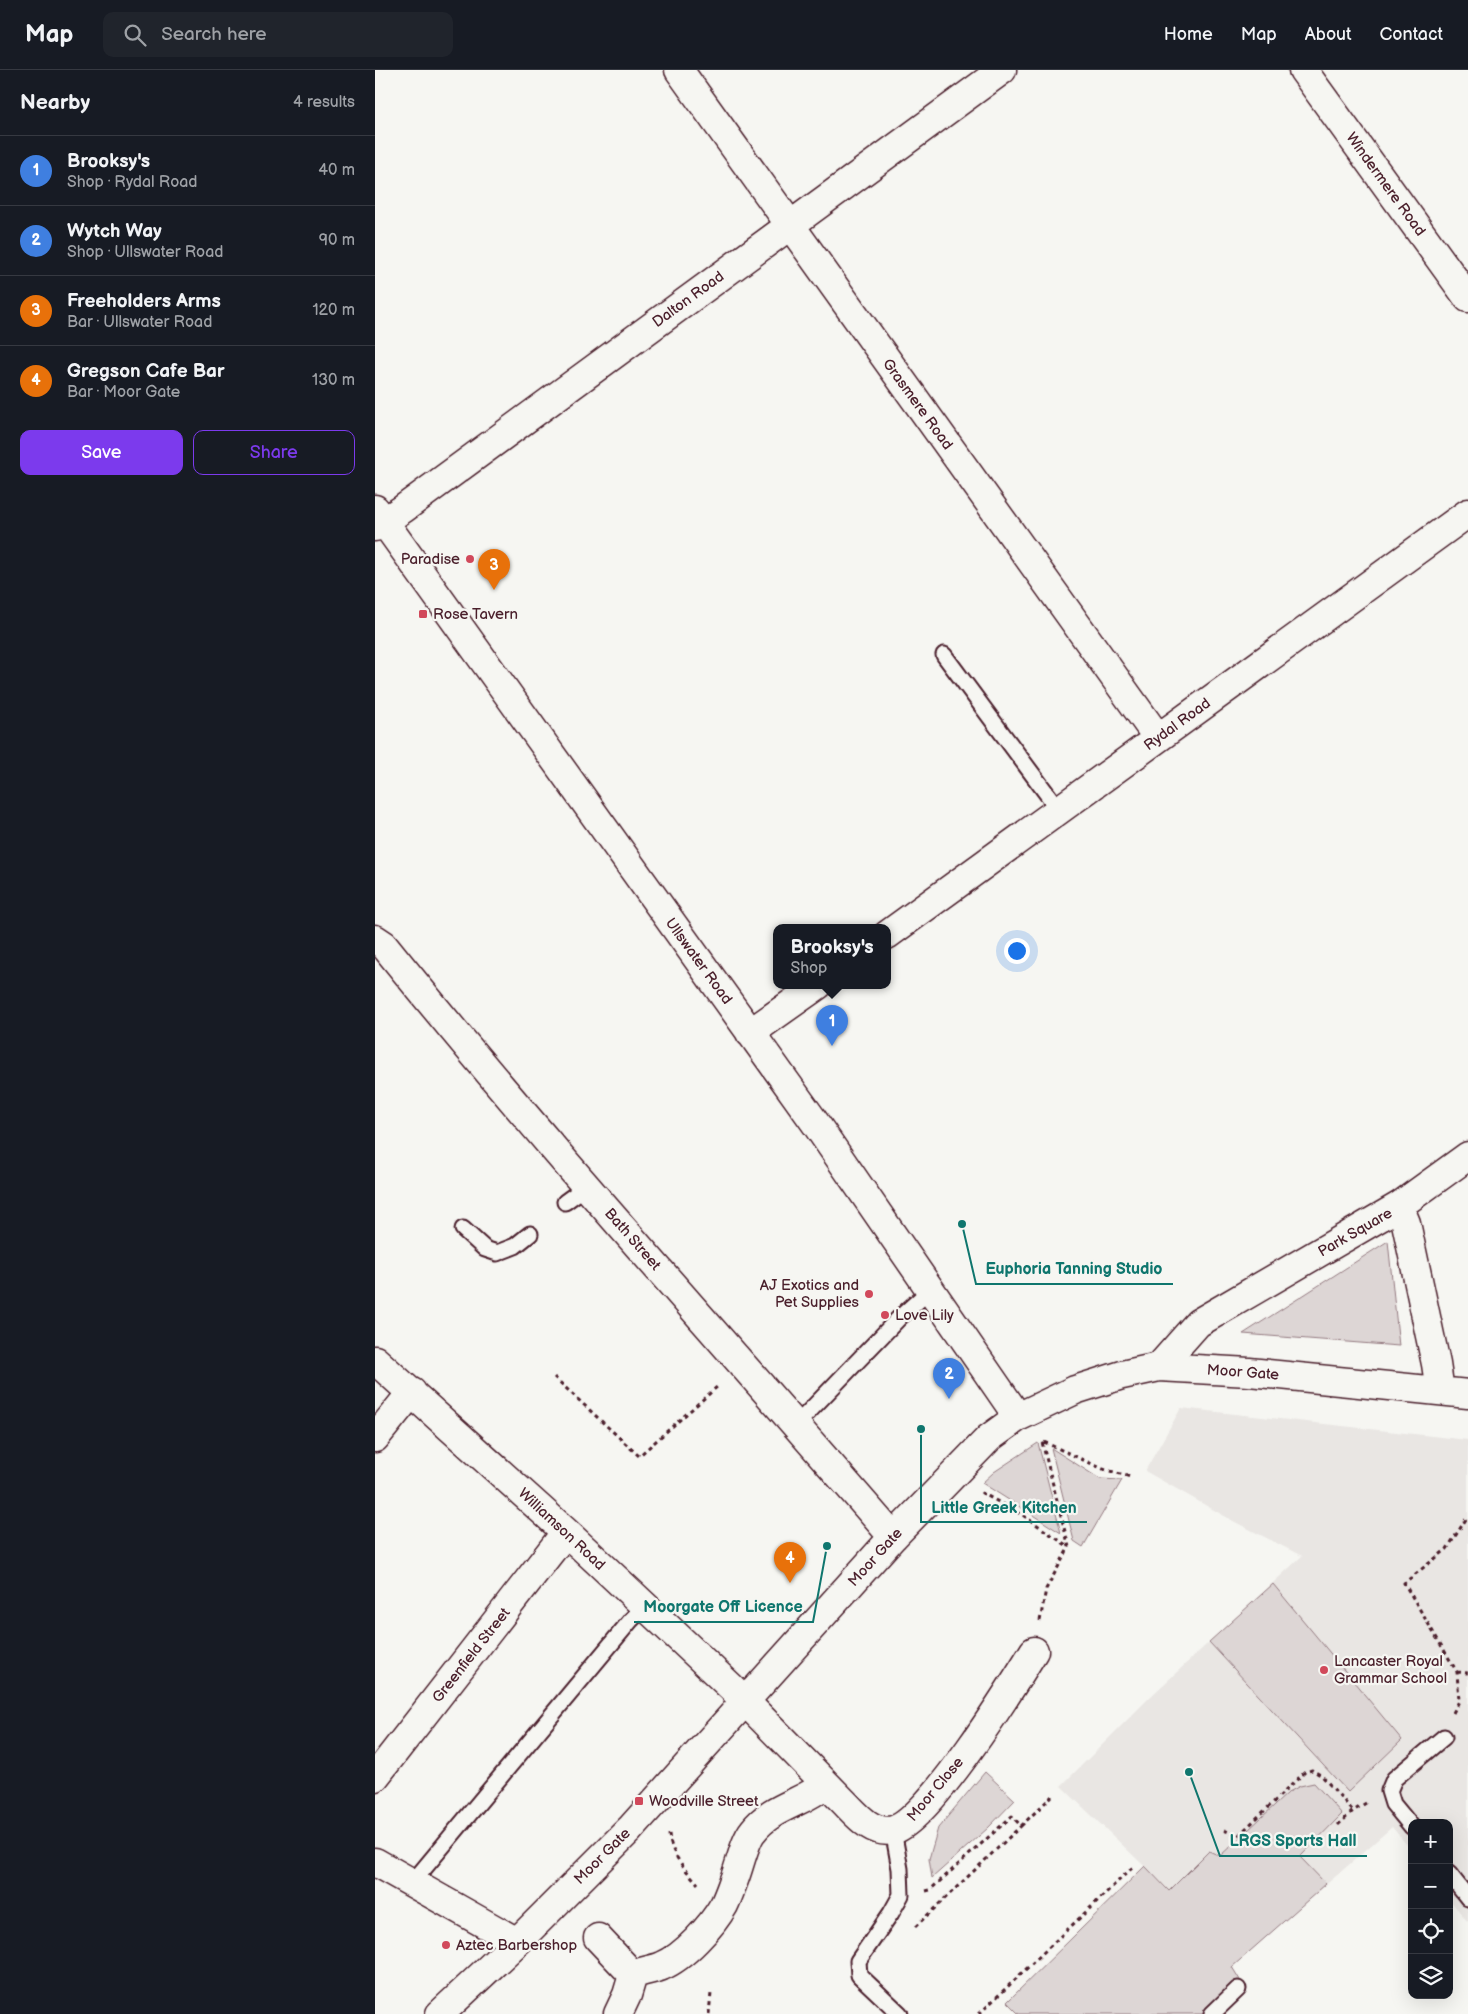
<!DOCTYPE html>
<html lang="en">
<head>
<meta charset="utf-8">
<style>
	body { margin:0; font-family:"Balsamiq Sans",sans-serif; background:#20242c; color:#f1f3f6 }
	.controls { position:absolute; right:15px; bottom:15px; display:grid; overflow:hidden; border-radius:10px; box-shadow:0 5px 20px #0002 }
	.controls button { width:45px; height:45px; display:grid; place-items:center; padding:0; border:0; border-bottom:1px solid #363941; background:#171b24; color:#f1f3f6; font:25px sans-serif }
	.you { position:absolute; left:641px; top:880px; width:18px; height:18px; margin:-12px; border:4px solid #fff; border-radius:50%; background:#1a73e8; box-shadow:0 0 0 8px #1a73e833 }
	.badge { display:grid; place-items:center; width:32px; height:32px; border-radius:50%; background:#7c3aed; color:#fff; font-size:16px; font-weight:700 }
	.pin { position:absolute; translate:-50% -41px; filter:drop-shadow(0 1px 2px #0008) }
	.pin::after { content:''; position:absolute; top:26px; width:18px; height:15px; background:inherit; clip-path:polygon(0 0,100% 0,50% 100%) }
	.popup { position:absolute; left:398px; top:854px; width:118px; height:65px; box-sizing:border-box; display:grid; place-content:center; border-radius:10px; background:#171b24; filter:drop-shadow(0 1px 4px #0005); font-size:16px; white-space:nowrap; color:#9ea1a6 }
	.popup b { font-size:19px; color:#f1f3f6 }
	.popup::after { content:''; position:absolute; left:50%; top:100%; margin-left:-10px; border:10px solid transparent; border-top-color:#171b24 }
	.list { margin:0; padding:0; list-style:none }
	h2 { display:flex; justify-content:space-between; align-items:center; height:65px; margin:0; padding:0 20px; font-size:21px }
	h2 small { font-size:16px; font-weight:400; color:#9ea1a6 }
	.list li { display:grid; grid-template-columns:32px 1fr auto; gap:15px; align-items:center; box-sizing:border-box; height:70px; padding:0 20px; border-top:1px solid #363941 }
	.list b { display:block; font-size:19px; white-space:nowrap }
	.list p { margin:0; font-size:16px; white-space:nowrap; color:#9ea1a6 }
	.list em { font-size:16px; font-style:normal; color:#9ea1a6 }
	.actions { display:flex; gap:10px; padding:15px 20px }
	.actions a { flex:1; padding:11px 0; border:1px solid #7c3aed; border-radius:10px; text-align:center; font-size:18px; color:#7c3aed }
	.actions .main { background:#7c3aed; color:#fff }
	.icon { flex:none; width:28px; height:28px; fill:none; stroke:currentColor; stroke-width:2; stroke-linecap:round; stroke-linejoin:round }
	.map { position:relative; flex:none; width:1093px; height:1944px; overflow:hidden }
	header { display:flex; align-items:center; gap:30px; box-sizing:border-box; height:70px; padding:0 25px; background:#171b24; border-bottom:1px solid #363941 }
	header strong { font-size:24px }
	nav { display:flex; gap:28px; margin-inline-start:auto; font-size:18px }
	.search { width:350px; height:45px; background:#20242c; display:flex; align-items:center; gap:12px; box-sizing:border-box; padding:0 18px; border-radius:10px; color:#9ea1a6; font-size:19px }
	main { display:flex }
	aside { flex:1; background:#171b24 }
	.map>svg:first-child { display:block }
	.built { fill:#e9e6e3 }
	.green { fill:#ddd6d5; stroke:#947a80 }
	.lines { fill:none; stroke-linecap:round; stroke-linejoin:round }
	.service-casing { stroke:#4a1f2b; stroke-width:19 }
	.minor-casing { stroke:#4a1f2b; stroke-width:31 }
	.path { stroke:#4a1f2b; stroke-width:3; stroke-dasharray:4 4; stroke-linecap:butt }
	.service { stroke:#f6f6f2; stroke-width:15 }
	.minor { stroke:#f6f6f2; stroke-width:28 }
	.poi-dot { fill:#d1495b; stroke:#f6f6f2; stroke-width:2 }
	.labels { text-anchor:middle; stroke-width:4.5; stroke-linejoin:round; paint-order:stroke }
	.street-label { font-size:15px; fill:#4a1f2b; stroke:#f6f6f2 }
	.poi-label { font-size:15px; fill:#4a1f2b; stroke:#f6f6f2; text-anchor:start }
	.leader { fill:none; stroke:#0f766e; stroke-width:2 }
	.callout-dot { fill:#0f766e; stroke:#f6f6f2; stroke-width:2 }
	.callout-label { font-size:16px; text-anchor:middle; font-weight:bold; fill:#0f766e; stroke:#f6f6f2; stroke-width:4.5; stroke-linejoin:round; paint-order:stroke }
</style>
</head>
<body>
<header>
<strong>Map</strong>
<div class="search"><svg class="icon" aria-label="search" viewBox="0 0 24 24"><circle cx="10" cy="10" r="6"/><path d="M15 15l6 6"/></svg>Search here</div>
<nav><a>Home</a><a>Map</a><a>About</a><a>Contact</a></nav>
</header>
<main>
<aside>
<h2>Nearby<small>4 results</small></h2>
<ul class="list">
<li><span class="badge" style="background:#3f7fe0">1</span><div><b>Brooksy's</b><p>Shop · Rydal Road</p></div><em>40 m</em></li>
<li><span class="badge" style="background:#3f7fe0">2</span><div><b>Wytch Way</b><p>Shop · Ullswater Road</p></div><em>90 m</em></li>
<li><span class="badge" style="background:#e8710a">3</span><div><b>Freeholders Arms</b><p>Bar · Ullswater Road</p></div><em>120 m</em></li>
<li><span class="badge" style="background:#e8710a">4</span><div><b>Gregson Cafe Bar</b><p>Bar · Moor Gate</p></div><em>130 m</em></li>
</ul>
<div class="actions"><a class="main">Save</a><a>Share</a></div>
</aside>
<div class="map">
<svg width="1093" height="1944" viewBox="0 0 1093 1944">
	<rect width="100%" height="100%" fill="#f6f6f2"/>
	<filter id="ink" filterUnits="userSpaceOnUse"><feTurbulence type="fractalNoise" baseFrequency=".02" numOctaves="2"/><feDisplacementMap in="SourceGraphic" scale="10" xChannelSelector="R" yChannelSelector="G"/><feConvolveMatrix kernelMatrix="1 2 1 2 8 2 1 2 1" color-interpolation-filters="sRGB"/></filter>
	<g filter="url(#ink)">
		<path class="built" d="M806,1338L1093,1370V1852L1074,1829V1753H1037V1781L1017,1757L857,1897L790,1816L686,1716L775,1627L927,1486L860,1452L770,1401Z"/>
		<path class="green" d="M1013,1171L1024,1276L868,1264Z
			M663,1373L686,1463L607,1413L619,1402Z
			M676,1378L725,1409L747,1410L708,1477L699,1471Z
			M898,1514L1027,1670L973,1722L834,1572Z
			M610,1702L640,1730L613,1758L557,1808L554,1789L563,1758Z
			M939,1713L967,1744L925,1787L951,1814L857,1897L865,1910L828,1944H644L632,1932L770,1796L794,1821L834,1781L845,1786L914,1722L925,1716Z"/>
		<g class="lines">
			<g class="service-casing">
				<path id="service" d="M569,585L684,740
					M190,1132L212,1116
					M88,1159L110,1179L122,1183L140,1176L155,1164
					M421,1355L524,1248L554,1221
					M1037,1757L1018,1734L1014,1721L1019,1709L1069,1667
					M518,1760L525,1799L526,1825L516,1843L483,1891L484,1905L525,1944
					M1074,1804L1093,1828
					M37,1813L256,1550L270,1536
					M837,1944L863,1919"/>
			</g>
			<g class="minor-casing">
				<path id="minor" d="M304,0L783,668
					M928,0L1093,228
					M0,439L441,1054L643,1347
					M0,457L28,439L627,0
					M512,865L1093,443
					M0,869L9,875C172,1078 348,1270 518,1467
					M375,963L443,915
					M1024,1136L1031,1153L1061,1294L1065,1321
					M0,1290L191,1462L270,1536L356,1617L468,1731C481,1744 497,1765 518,1760C553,1752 638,1615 659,1581
					M784,1297L823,1253L1024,1136L1093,1086
					M0,1368L37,1322
					M0,1707L191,1462
					M0,1792L142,1872
					M223,1868L258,1905
					M65,1944L142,1872L255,1759L518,1467L614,1368L643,1347L700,1320L747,1305L784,1297L874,1302L1093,1324
					M243,1944L252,1925L258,1905C268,1900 278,1900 287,1896C309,1887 337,1856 349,1835C353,1827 356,1818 359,1810C364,1798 370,1770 378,1761C397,1736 429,1733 450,1714"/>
			</g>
			<path class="path" d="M179,1307L264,1386L343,1316
				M669,1372L728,1399L756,1407
				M606,1424L607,1423L649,1446L694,1477
				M665,1551L671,1519L694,1477L667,1372
				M1082,1602L1093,1603
				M1078,1643L1084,1631L1082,1602L1029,1513L1072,1479L1093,1446
				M963,1755L978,1741L991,1733
				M849,1760L863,1766L930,1702L937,1700L947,1706L978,1741
				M294,1764C296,1785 310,1799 323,1814
				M551,1821L555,1820L637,1746L646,1756L677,1726
				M540,1857L646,1756
				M334,1944L336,1923
				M604,1944L758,1797"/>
			<use href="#service" class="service"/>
			<use href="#minor" class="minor"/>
		</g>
	</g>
	<g class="poi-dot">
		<circle cx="95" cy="489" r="5"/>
		<rect x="43" y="539" width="10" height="10" rx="2.5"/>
		<circle cx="494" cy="1224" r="5"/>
		<circle cx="510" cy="1245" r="5"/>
		<circle cx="949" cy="1600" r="5"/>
		<rect x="259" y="1726" width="10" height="10" rx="2.5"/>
		<circle cx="71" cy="1875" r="5"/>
	</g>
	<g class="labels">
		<g class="street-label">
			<text transform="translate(1011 114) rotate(54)" y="5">Windermere Road</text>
			<text transform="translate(313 229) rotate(-36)" y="5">Dalton Road</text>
			<text transform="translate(543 334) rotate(54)" y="5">Grasmere Road</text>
			<text transform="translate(802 654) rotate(-36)" y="5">Rydal Road</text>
			<text transform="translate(324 891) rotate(54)" y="5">Ullswater Road</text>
			<text transform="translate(980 1162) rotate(-30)" y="5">Park Square</text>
			<text transform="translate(258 1169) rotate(49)" y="5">Bath Street</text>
			<text transform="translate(868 1302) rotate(4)" y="5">Moor Gate</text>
			<text transform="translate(187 1459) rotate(43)" y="5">Williamson Road</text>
			<text transform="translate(500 1487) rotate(-48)" y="5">Moor Gate</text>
			<text transform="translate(96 1585) rotate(-52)" y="5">Greenfield Street</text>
			<text transform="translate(560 1719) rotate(-50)" y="5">Moor Close</text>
			<text transform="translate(227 1786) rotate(-45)" y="5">Moor Gate</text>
		</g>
		<g class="poi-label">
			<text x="85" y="494" text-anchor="end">Paradise</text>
			<text x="58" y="549">Rose Tavern</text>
			<text x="484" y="1220" text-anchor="end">AJ Exotics and<tspan x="484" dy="17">Pet Supplies</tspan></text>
			<text x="520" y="1250">Love Lily</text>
			<text x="959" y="1596">Lancaster Royal<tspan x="959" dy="17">Grammar School</tspan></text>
			<text x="274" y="1736">Woodville Street</text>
			<text x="81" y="1880">Aztec Barbershop</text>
		</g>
	</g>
	<path class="leader" d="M587 1154L601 1214H798M546 1359L546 1452H712M452 1476L438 1552H259M814 1702L845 1786H992"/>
	<g class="callout-dot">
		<circle cx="587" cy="1154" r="5"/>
		<circle cx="546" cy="1359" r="5"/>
		<circle cx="452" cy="1476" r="5"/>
		<circle cx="814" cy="1702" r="5"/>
	</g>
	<g class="callout-label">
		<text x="699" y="1204">Euphoria Tanning Studio</text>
		<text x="629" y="1443">Little Greek Kitchen</text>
		<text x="348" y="1542">Moorgate Off Licence</text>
		<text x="918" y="1776">LRGS Sports Hall</text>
	</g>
</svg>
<div class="controls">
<button>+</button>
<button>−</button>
<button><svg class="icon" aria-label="locate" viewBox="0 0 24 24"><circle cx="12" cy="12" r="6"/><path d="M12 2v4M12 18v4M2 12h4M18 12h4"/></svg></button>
<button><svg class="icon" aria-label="layers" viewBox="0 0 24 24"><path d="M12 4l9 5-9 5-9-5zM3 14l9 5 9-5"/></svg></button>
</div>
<div class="you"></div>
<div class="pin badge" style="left:457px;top:976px;background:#3f7fe0">1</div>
<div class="popup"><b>Brooksy's</b>Shop</div>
<div class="pin badge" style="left:574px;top:1329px;background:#3f7fe0">2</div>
<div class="pin badge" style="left:119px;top:520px;background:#e8710a">3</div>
<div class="pin badge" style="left:415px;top:1513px;background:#e8710a">4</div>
</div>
</main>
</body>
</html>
